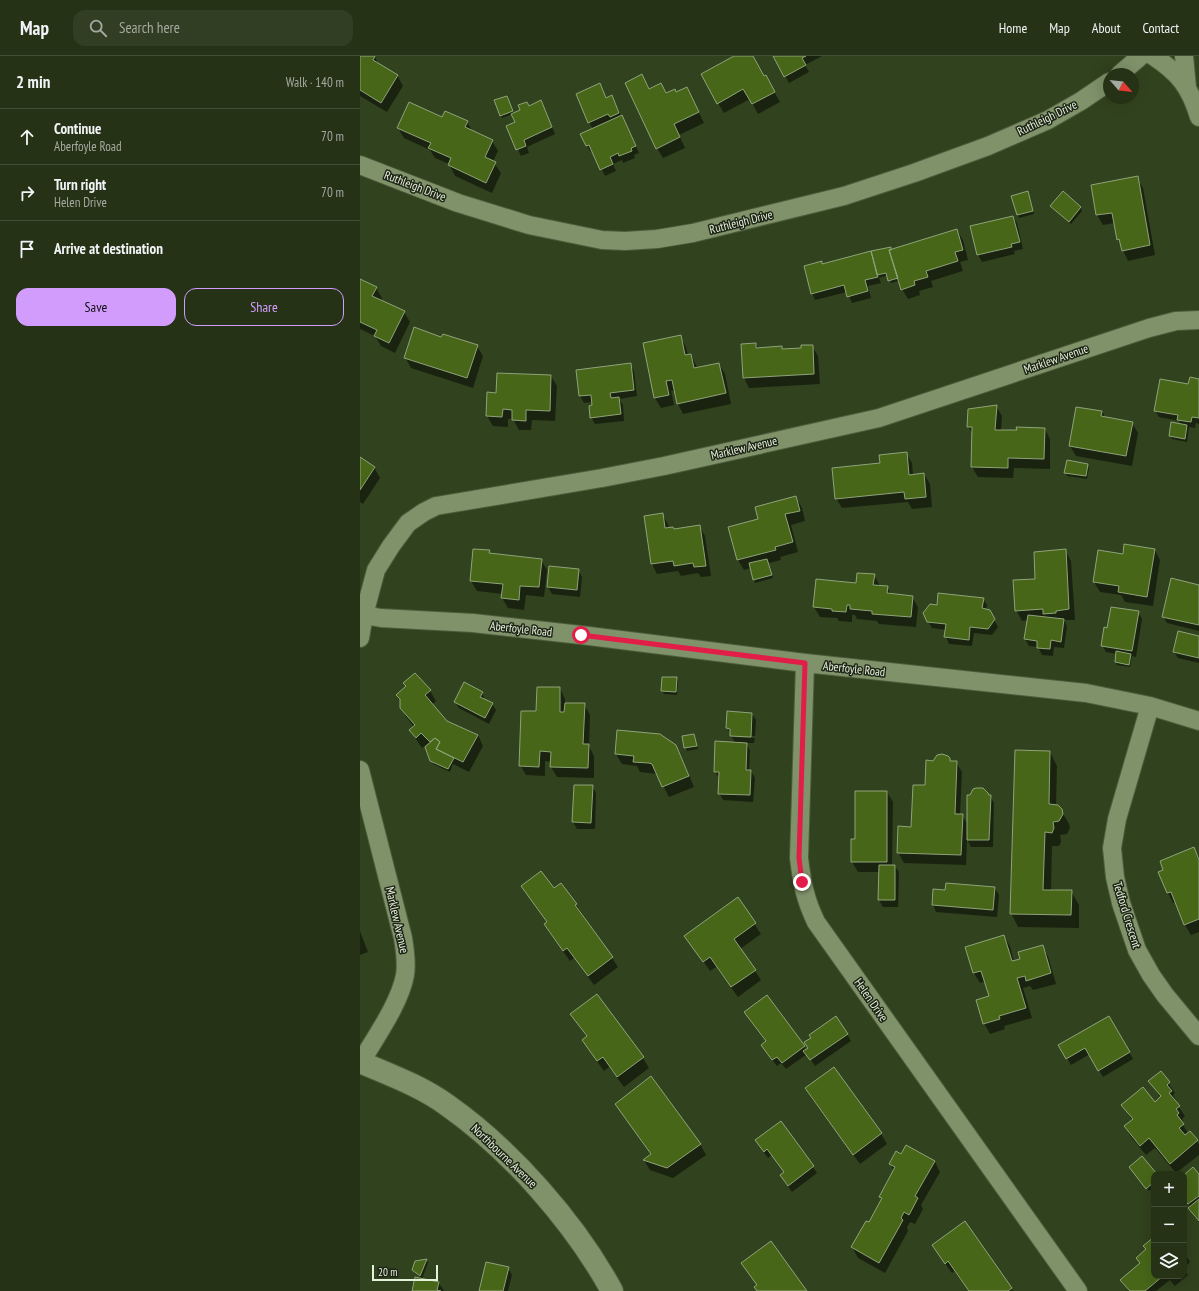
<!DOCTYPE html>
<html lang="en">
<head>
<meta charset="utf-8">
<style>
	body { margin:0; font-family:"PT Sans Narrow",sans-serif; background:#313e23; color:#f1f3f6 }
	.controls { position:absolute; right:12px; bottom:12px; display:grid; overflow:hidden; border-radius:8px; box-shadow:0 4px 16px #0002 }
	.controls button { width:36px; height:36px; display:grid; place-items:center; padding:0; border:0; border-bottom:1px solid #424d35; background:#253216; color:#f1f3f6; font:20px sans-serif }
	.compass { position:absolute; left:743px; top:12px; width:36px; height:36px; border-radius:50%; background:#253216; box-shadow:0 4px 16px #0002; rotate:118deg }
	.scale { position:absolute; left:12px; bottom:10px; width:66px; box-sizing:border-box; padding-left:4px; border:2px solid #e6f1db; border-top:0; font-size:11px; line-height:14px; white-space:nowrap; color:#e6f1db; -webkit-text-stroke:3px #1e2516; paint-order:stroke }
	.stop { position:absolute; width:12px; height:12px; margin:-9px; border:3px solid #e11d48; border-radius:50%; background:#fff }
	.stop.end { background:#e11d48; border-color:#fff; box-shadow:0 1px 4px #0008 }
	.list { margin:0; padding:0; list-style:none }
	h2 { display:flex; justify-content:space-between; align-items:center; height:52px; margin:0; padding:0 16px; font-size:17px }
	h2 small { font-size:13px; font-weight:400; color:#a3aaa1 }
	.list li { display:grid; grid-template-columns:26px 1fr auto; gap:12px; align-items:center; box-sizing:border-box; height:56px; padding:0 16px; border-top:1px solid #424d35 }
	.list b { display:block; font-size:15px; white-space:nowrap }
	.list p { margin:0; font-size:13px; white-space:nowrap; color:#a3aaa1 }
	.list em { font-size:13px; font-style:normal; color:#a3aaa1 }
	.actions { display:flex; gap:8px; padding:12px 16px }
	.actions a { flex:1; padding:9px 0; border:1px solid #d29cfd; border-radius:12px; text-align:center; font-size:14px; color:#d29cfd }
	.actions .main { background:#d29cfd; color:#111 }
	.icon { flex:none; width:22px; height:22px; fill:none; stroke:currentColor; stroke-width:2; stroke-linecap:round; stroke-linejoin:round }
	.map { position:relative; flex:none; width:839px; height:1235px; overflow:hidden }
	header { display:flex; align-items:center; gap:24px; box-sizing:border-box; height:56px; padding:0 20px; background:#253216; border-bottom:1px solid #424d35 }
	header strong { font-size:19px }
	nav { display:flex; gap:22px; margin-inline-start:auto; font-size:14px }
	.search { width:280px; height:36px; background:#313e23; display:flex; align-items:center; gap:10px; box-sizing:border-box; padding:0 14px; border-radius:12px; color:#a3aaa1; font-size:15px }
	main { display:flex }
	aside { flex:1; background:#253216 }
	.map>svg:first-child { display:block }
	.shadow { fill:#0007 }
	.building { fill:#476618; stroke:#8fa37b }
	.lines { fill:none; stroke-linecap:round; stroke-linejoin:round }
	.street-casing { stroke:#4e5c3c; stroke-width:20 }
	.secondary-casing { stroke:#4e5c3c; stroke-width:24 }
	.street { stroke:#7f926a; stroke-width:18 }
	.secondary { stroke:#7f926a; stroke-width:22 }
	.route { stroke:#e11d48; stroke-width:5 }
	.labels { text-anchor:middle; stroke-width:3; stroke-linejoin:round; paint-order:stroke }
	.street-label { font-size:12px; fill:#e6f1db; stroke:#1e2516 }
</style>
</head>
<body>
<header>
<strong>Map</strong>
<div class="search"><svg class="icon" aria-label="search" viewBox="0 0 24 24"><circle cx="10" cy="10" r="6"/><path d="M15 15l6 6"/></svg>Search here</div>
<nav><a>Home</a><a>Map</a><a>About</a><a>Contact</a></nav>
</header>
<main>
<aside>
<h2>2 min<small>Walk · 140 m</small></h2>
<ul class="list">
<li><svg class="icon" aria-label="ahead" viewBox="0 0 24 24"><path d="M12 20V5M6 11l6-6 6 6"/></svg><div><b>Continue</b><p>Aberfoyle Road</p></div><em>70 m</em></li>
<li><svg class="icon" aria-label="right" viewBox="0 0 24 24"><path d="M7 20v-9h11M14 6l5 5-5 5"/></svg><div><b>Turn right</b><p>Helen Drive</p></div><em>70 m</em></li>
<li><svg class="icon" aria-label="arrive" viewBox="0 0 24 24"><path d="M6 21V4h12l-3 4 3 4H6"/></svg><div><b>Arrive at destination</b></div></li>
</ul>
<div class="actions"><a class="main">Save</a><a>Share</a></div>
</aside>
<div class="map">
<svg width="839" height="1235" viewBox="0 0 839 1235">
	<rect width="100%" height="100%" fill="#31421e"/>
	<path class="shadow" d="M0,0L15,1L19,9L37,19L43,30L27,56L0,40Z
		M377,0H392L404,22L411,30L420,46L398,58L390,43L364,57L358,47Z
		M414,0H462L445,9L449,16L429,27Z
		M282,19L290,34L301,28L307,38L316,37L327,32L344,67L319,79L325,92L303,102L297,92Z
		M240,28L246,42L251,40L255,47L279,97L274,99L275,102L263,107L262,104L253,108L256,115L245,120L233,95L231,96L227,90L233,73L229,66Z
		M147,41L154,58L169,51L184,52L195,78L167,91L169,97L161,100L147,70L156,66L153,58L142,62L141,59Z
		M83,62L107,66L113,76L132,85L138,95L133,105L141,117L132,137L95,120L89,108L75,102L70,94L44,82L38,72Z
		M777,122L783,132L795,199L768,205L758,184L755,167L743,169L737,159L732,130Z
		M668,136L674,158L659,162L658,159Z
		M703,136L721,151L722,155L711,168L693,153L691,150Z
		M653,161L657,167L663,193L654,195L655,198L622,206L618,199L611,171Z
		M597,174L603,184L608,204L600,206L603,215L571,225L573,231L559,235L560,239L548,243L542,233L539,225L531,227L528,219L519,222L521,227L508,230L511,242L492,247L487,236L455,244L452,237L461,207L463,209L530,192L532,195Z
		M0,224L16,232L22,242L21,245L44,256L50,266L35,297L21,290L15,280L0,273Z
		M320,280L326,291L328,300L331,299L338,313L359,308L365,318L371,348L323,358L318,348L315,335H311L314,349L301,352L295,342L284,288Z
		M82,282L117,290L123,300L113,332L51,312L45,301Z
		M396,288L399,293L422,291L424,294L443,293L452,290L458,300L460,328L389,332L384,322L382,289Z
		M270,308L274,315L277,340L259,343L263,349L264,365L235,368L231,361L233,346L224,347L220,340Z
		M191,320L197,330L195,365L172,364L171,374H159L153,363H148V371L133,370L127,360L136,338Z
		M839,324V368L836,367L835,372L829,371L827,386L812,383L810,380L821,369L819,365L799,361L795,354Z
		M636,350L642,360L641,375L685,373L690,383V413L654,412L653,422L618,421L612,411L613,379L608,370Z
		M717,352L742,356L746,362L772,367L778,377L772,410L716,400L710,390Z
		M546,397L552,407L553,419L564,418L570,428L572,451L552,453L548,446L482,452L476,442L521,408Z
		M0,402L14,411L20,422L3,448L0,446Z
		M727,409L729,412L727,423L707,420L705,416Z
		M436,441L442,452L445,465L431,469L438,496L420,501L421,504L409,507L413,522L395,527L391,512L384,514L378,504Z
		M302,458L308,468L309,472L314,474L339,470L345,480L351,520L341,521L338,517L321,520L318,515L297,518L292,508L285,461Z
		M705,494L711,505L715,564H704L707,570L704,592L694,591L693,600L682,599L678,591L669,590L665,583L668,564L662,565L656,554L676,524Z
		M795,494L800,504L793,550L765,546L761,539L740,536L734,526L764,499Z
		M129,495L131,499L181,504L187,514L184,541L166,539L164,554L148,552L142,542L143,538L117,535L111,525Z
		M218,514L222,521L220,541L192,538L188,531Z
		M514,519L520,530L527,531L531,539L552,541L558,551L556,571L519,568L517,565L497,563L495,559H492V566L479,565L477,562L460,561L454,551Z
		M839,530V575L807,567L803,560Z
		M623,543L627,549L626,554L633,562L638,571L632,579L614,577L612,590L589,588L586,581V574L572,572L568,565L577,550Z
		M778,556L782,563L776,601L772,600L770,611L757,609L756,606L757,598L746,596L742,589L748,573Z
		M839,581V607L818,602L814,596Z
		M303,622H316L318,625L317,639L304,638L302,635Z
		M200,632L205,643V648H224L230,659L229,690L234,700V722L197,721L191,711L192,706L185,705V720L166,719L160,709Z
		M70,635L76,645L72,649L86,665L118,679L123,690L109,716L93,708L90,716L73,708L71,704L69,688L68,687L62,692L50,674L54,671L47,662L41,652V646L37,639Z
		M122,637L125,644L132,648L136,654L129,668L99,652L95,646Z
		M392,658L396,664L395,680L373,679V681L395,682L394,687H386L390,694L389,715H391L395,722L393,746L363,744L359,737V722L355,716L375,687L367,672Z
		M258,675L315,690L321,700L334,731L309,741L297,718L280,716L277,710L262,708L256,698Z
		M334,679L338,693L327,695L323,681Z
		M690,696L697,710L696,750L701,754L709,768L710,772L707,778L700,779L701,786L699,790H692L691,835H711L719,849V872L658,871L651,857Z
		M589,703L591,706H596L602,716L600,759H602L608,769L630,740L634,747L633,791H611L607,783L606,809L544,807L538,796L552,772L573,706Z
		M215,730H232L236,737L235,773H217L213,766Z
		M527,736L533,746L532,810H535L539,816L538,851H523L519,844L520,816H498L492,806L496,784Z
		M833,792L839,802V876L831,879L825,869L816,846L813,847L808,837L805,815Z
		M162,830L194,834L216,849L258,911L234,929L214,902L210,905L191,879L185,869L187,867Z
		M635,832L639,839L637,861L576,856L573,849Z
		M378,843L401,878L380,893L401,924L378,941L356,911L350,915L326,880Z
		M0,875L8,896L0,899Z
		M644,880L650,890L654,906L661,904L682,890L688,900L696,928L673,934L670,930L663,932L672,962L644,970L645,973L630,978L624,967L630,941L626,925L620,927L614,917L606,892Z
		M237,939L283,1002L289,1012L264,1031L249,1011L244,1015L229,994L223,984L227,981L211,958Z
		M749,961L773,1003L743,1021L730,998L711,1009L700,990Z
		M389,963L444,990L446,994L487,978L491,985L455,1010L447,998L426,1013L421,1007L417,1010L406,996L402,989L406,986Z
		M801,1016L815,1037L813,1039L817,1046L816,1047L825,1060L822,1063L824,1068L823,1069L828,1077L830,1076L839,1088V1099L816,1117L795,1092L786,1099L771,1081L765,1071L772,1064L762,1049L795,1047L801,1042L790,1025Z
		M446,1033L521,1078L527,1088L500,1108L452,1043Z
		M256,1048L340,1088L346,1099L313,1122L290,1114L284,1104L291,1099Z
		M421,1066L457,1117L432,1136L425,1126V1117L412,1099L408,1102L400,1091Z
		M546,1090L575,1106L580,1116L561,1149L563,1153L555,1168L550,1166L547,1171L548,1175L525,1217L498,1202L492,1191L509,1168L522,1145L520,1141L534,1115L530,1108L541,1099Z
		M772,1114L795,1118H794V1130L789,1135Z
		M824,1120H839V1166L833,1159L829,1152L831,1151L824,1143Z
		M604,1167L651,1233L653,1235H609L594,1215L592,1217L579,1199L573,1189Z
		M794,1182V1220H824V1213L828,1219L815,1230L810,1224L796,1235H769L762,1224L781,1208Z
		M824,1196L830,1206L824,1212Z
		M67,1204L68,1207L62,1223L55,1217L53,1214L56,1206Z
		M148,1212L152,1219L148,1235H120Z
		M79,1227L84,1235H53Z"/>
	<path class="building" d="M0,0H15L13,4L38,19L21,47L0,34Z
		M374,0H393L404,20L406,19L415,36L392,48L383,33L357,48L341,18Z
		M413,0H446L442,2L446,9L424,21Z
		M282,18L289,33L301,27L306,37L315,33L316,36L327,31L339,56L314,68L320,81L296,93L265,27Z
		M240,27L246,42L252,39L259,57L250,61L248,58L228,67L216,38Z
		M147,40L153,55L140,60L134,44Z
		M181,44L192,71L164,84L166,90L156,94L146,70L155,66L151,58L160,54L158,49L167,46L169,50Z
		M49,46L82,61L85,55L108,65L105,71L133,84L125,101L136,106L126,127L88,109L91,102L68,92L71,87L37,72Z
		M262,59L276,90L271,92L272,95L259,100L258,97L250,101L253,108L240,114L229,89L226,90L220,78Z
		M778,120L790,189L762,195L759,183L757,184L752,157L736,159L731,129Z
		M668,135L673,155L657,159L651,140Z
		M703,135L721,151L709,166L690,150Z
		M653,160L660,186L651,188L652,191L617,199L610,170Z
		M597,173L603,194L595,196L598,205L566,215L568,221L554,225L555,229L541,234L529,194Z
		M531,191V194H529L538,222L528,225L526,217L517,219L511,195Z
		M511,195L518,221L505,224L508,235L487,241L484,229L451,238L444,210L462,205V208Z
		M0,223L17,231L12,240L45,255L29,287L14,280L17,274L0,266Z
		M54,271L81,281L83,278L118,289L107,322L44,302Z
		M321,279L325,299L331,298L334,312L359,307L366,337L317,348L312,324L306,325L309,339L294,342L283,287Z
		M396,287V292L422,290V293L441,292V289H453L454,318L383,322L381,288Z
		M271,307L274,334L250,337L251,342L259,341L261,358L230,362L229,350L232,349L231,339L219,340L216,314Z
		M137,317L191,319L190,355L166,354V365L152,364V354L143,353L142,361L126,360L127,336L136,337Z
		M830,321L839,323V362L832,361L831,366L817,364L818,359L794,355L800,323L828,328Z
		M637,349L635,374H657L656,371L685,372L684,403L648,402V412L611,411L612,371H607L608,353Z
		M716,351L742,355L741,360L773,366L766,400L709,390Z
		M811,366L827,369L825,383L809,380Z
		M547,396L549,419L564,417L566,441L545,443L544,436L475,443L472,412L520,407L519,399Z
		M0,401L15,411L0,434Z
		M707,404L728,408L726,420L704,417Z
		M436,440L440,455L425,458L433,486L415,491L416,494L377,504L368,471L398,463L395,451Z
		M303,457L305,472L313,471L314,473L340,469L346,510L334,511L333,507L314,510L313,505L291,508L284,460Z
		M764,488L795,493L787,541L758,536L759,530L733,526L738,494L763,498Z
		M113,493L130,494L129,497L182,503L179,531L160,530L159,544L141,542L143,528L110,525Z
		M706,493L709,553L696,555V557L683,558V553L655,555L653,524L675,523L674,496Z
		M407,503L412,519L393,524L389,507Z
		M189,510L219,513L217,534L187,531Z
		M497,517L515,518L513,529L528,530L527,537L553,540L551,561L512,558V555L490,553V549H487L486,556L472,555V553L453,551L456,523L496,527Z
		M811,522L839,529V569L802,561Z
		M578,537L624,542L622,552L630,554L635,563L628,573L610,571L609,584L584,581L586,568L567,566L563,557L570,548L577,549Z
		M751,551L779,555L772,595L741,590L744,571L747,572Z
		M668,559L704,563L701,586L691,584L690,593L677,592V585L664,583Z
		M818,575L839,580V602L813,596Z
		M756,595L771,598L769,609L755,606Z
		M55,617L71,634L65,639L87,665L118,679L103,706L76,693L80,686L75,682L70,686L61,677L56,682L49,674L55,669L40,652V643L36,639L46,630L43,627Z
		M302,621H317L316,636L301,635Z
		M104,626L123,636L120,641L133,647L125,662L94,646Z
		M177,631H200V656H204L205,647H225L223,688H229L228,712L190,711L191,696L180,695L179,711L159,710L161,655H176Z
		M367,655L392,657L391,681L370,680V673L366,672Z
		M257,674L300,678L316,689L329,720L302,731L292,708L289,707L273,706L274,700L255,698Z
		M334,678L337,690L324,692L322,680Z
		M75,682L80,686L76,693L94,702L88,713L70,705L65,691Z
		M355,685L387,687L386,714H391L390,739L358,738L359,716H354Z
		M655,694L690,695L689,748L698,749L702,753L703,758L699,765L693,766L694,772L692,777L685,776L683,834H712L711,859L650,858Z
		M582,698L588,700L590,702V705H597L595,758H603L601,799L537,797L538,770L551,771L553,729H565L566,704L573,705L577,699Z
		M214,729H233L231,767L212,766Z
		M616,732H623L628,737L629,739H631L629,784H607V739H610L613,733Z
		M495,735H527V806H491V783H495Z
		M834,791L839,804V863L824,869L811,836L807,837L798,816L803,814L800,805Z
		M519,809H535V844H518Z
		M181,815L194,832L201,827L217,848L215,849L253,901L228,920L207,892L203,895L184,868L187,866L161,830Z
		M586,827L635,831L633,854L572,849L573,833L585,834Z
		M378,841L396,867L374,883L396,914L371,931L350,901L343,906L324,880Z
		M644,879L652,905L660,903L658,896L683,889L691,917L666,925L665,920L657,922L666,952L639,960L640,963L623,968L616,944L629,940L621,915L613,917L605,891Z
		M237,938L284,1001L257,1021L243,1001L237,1005L222,984L227,980L210,958Z
		M407,939L445,990L422,1007L417,1001L412,1004L401,989L406,985L384,956Z
		M476,960L488,978L450,1004L443,995L448,992L444,986L451,982L449,979Z
		M749,960L770,996L738,1015L725,992L706,1003L698,989Z
		M474,1011L522,1077L493,1099L445,1032Z
		M801,1015L810,1026L807,1029L812,1035L809,1037L820,1050L816,1053L819,1057L817,1059L824,1068L819,1072L825,1079L830,1075L838,1084L810,1108L789,1082L780,1090L764,1070L773,1063L761,1049L783,1031L795,1046L801,1040L788,1025Z
		M291,1020L341,1088L307,1112L283,1104L291,1098L255,1048Z
		M421,1065L454,1110L428,1130L420,1119L424,1116L407,1093L404,1096L395,1084Z
		M546,1089L575,1105L555,1140L558,1142L549,1159L544,1156L541,1162L543,1164L519,1207L491,1191L506,1165L509,1166L522,1142L519,1141L535,1111L529,1108L536,1095L541,1098Z
		M782,1100L797,1118H794V1126L786,1133L769,1111Z
		M833,1111L839,1118V1140L828,1148L824,1143V1119Z
		M839,1143V1165L828,1152Z
		M605,1165L652,1232L648,1235H609L588,1205L585,1208L572,1189Z
		M794,1181V1220H803L785,1235H770L760,1224L780,1207L776,1202L786,1193L783,1190Z
		M411,1185L447,1235H397L394,1231L397,1229L381,1207Z
		M67,1203L60,1220L52,1214L55,1205Z
		M126,1206L149,1211L143,1235H119Z
		M55,1221L79,1226L77,1234L81,1235H52Z"/>
	<g class="lines">
		<g class="street-casing">
			<path id="street" d="M793,0C819,17 830,31 839,61
				M824,0L827,31
				M760,18L781,0
				M0,109L98,147L169,169L242,184L265,185L297,183L333,177L484,140L554,117L628,90L688,64L721,45L749,26
				M4,559L21,562L113,567L221,579L445,607L726,637L790,650L839,665
				M0,582L4,559L16,514L31,490L48,467L64,456L76,450L242,422L304,410L519,362L789,272L816,265L839,264
				M445,607L439,802C442,827 445,843 456,866L718,1235
				M790,650L757,763L752,792L755,821L761,847L777,894L791,919L805,939L839,980
				M0,714L43,882C45,894 47,907 45,919C40,947 15,982 1,1006"/>
		</g>
		<g class="secondary-casing">
			<path id="secondary" d="M0,1006C30,1019 61,1030 87,1049C151,1094 215,1167 252,1235"/>
		</g>
		<use href="#street" class="street"/>
		<use href="#secondary" class="secondary"/>
	</g>
	<g class="lines">
		<path class="route" d="M221,579L445,607L439,802L442,826"/>
	</g>
	<g class="labels">
		<g class="street-label">
			<text transform="translate(687 62) rotate(-26)" y="4">Ruthleigh Drive</text>
			<text transform="translate(55 130) rotate(21)" y="4">Ruthleigh Drive</text>
			<text transform="translate(381 166) rotate(-14)" y="4">Ruthleigh Drive</text>
			<text transform="translate(696 303) rotate(-19)" y="4">Marklew Avenue</text>
			<text transform="translate(384 392) rotate(-13)" y="4">Marklew Avenue</text>
			<text transform="translate(161 573) rotate(6)" y="4">Aberfoyle Road</text>
			<text transform="translate(494 613) rotate(6)" y="4">Aberfoyle Road</text>
			<text transform="translate(767 859) rotate(73)" y="4">Tedford Crescent</text>
			<text transform="translate(37 864) rotate(77)" y="4">Marklew Avenue</text>
			<text transform="translate(511 944) rotate(55)" y="4">Helen Drive</text>
			<text transform="translate(144 1100) rotate(44)" y="4">Northbourne Avenue</text>
		</g>
	</g>
</svg>
<div class="controls">
<button>+</button>
<button>−</button>
<button><svg class="icon" aria-label="layers" viewBox="0 0 24 24"><path d="M12 4l9 5-9 5-9-5zM3 14l9 5 9-5"/></svg></button>
</div>
<svg class="compass" viewBox="-18 -18 36 36"><path d="M0-13l5 13h-10z" fill="#e53935"/><path d="M0 13l5-13h-10z" fill="#a3aaa1"/></svg>
<div class="scale">20 m</div>
<div class="stop" style="left:221px;top:579px"></div>
<div class="stop end" style="left:442px;top:826px"></div>
</div>
</main>
</body>
</html>
